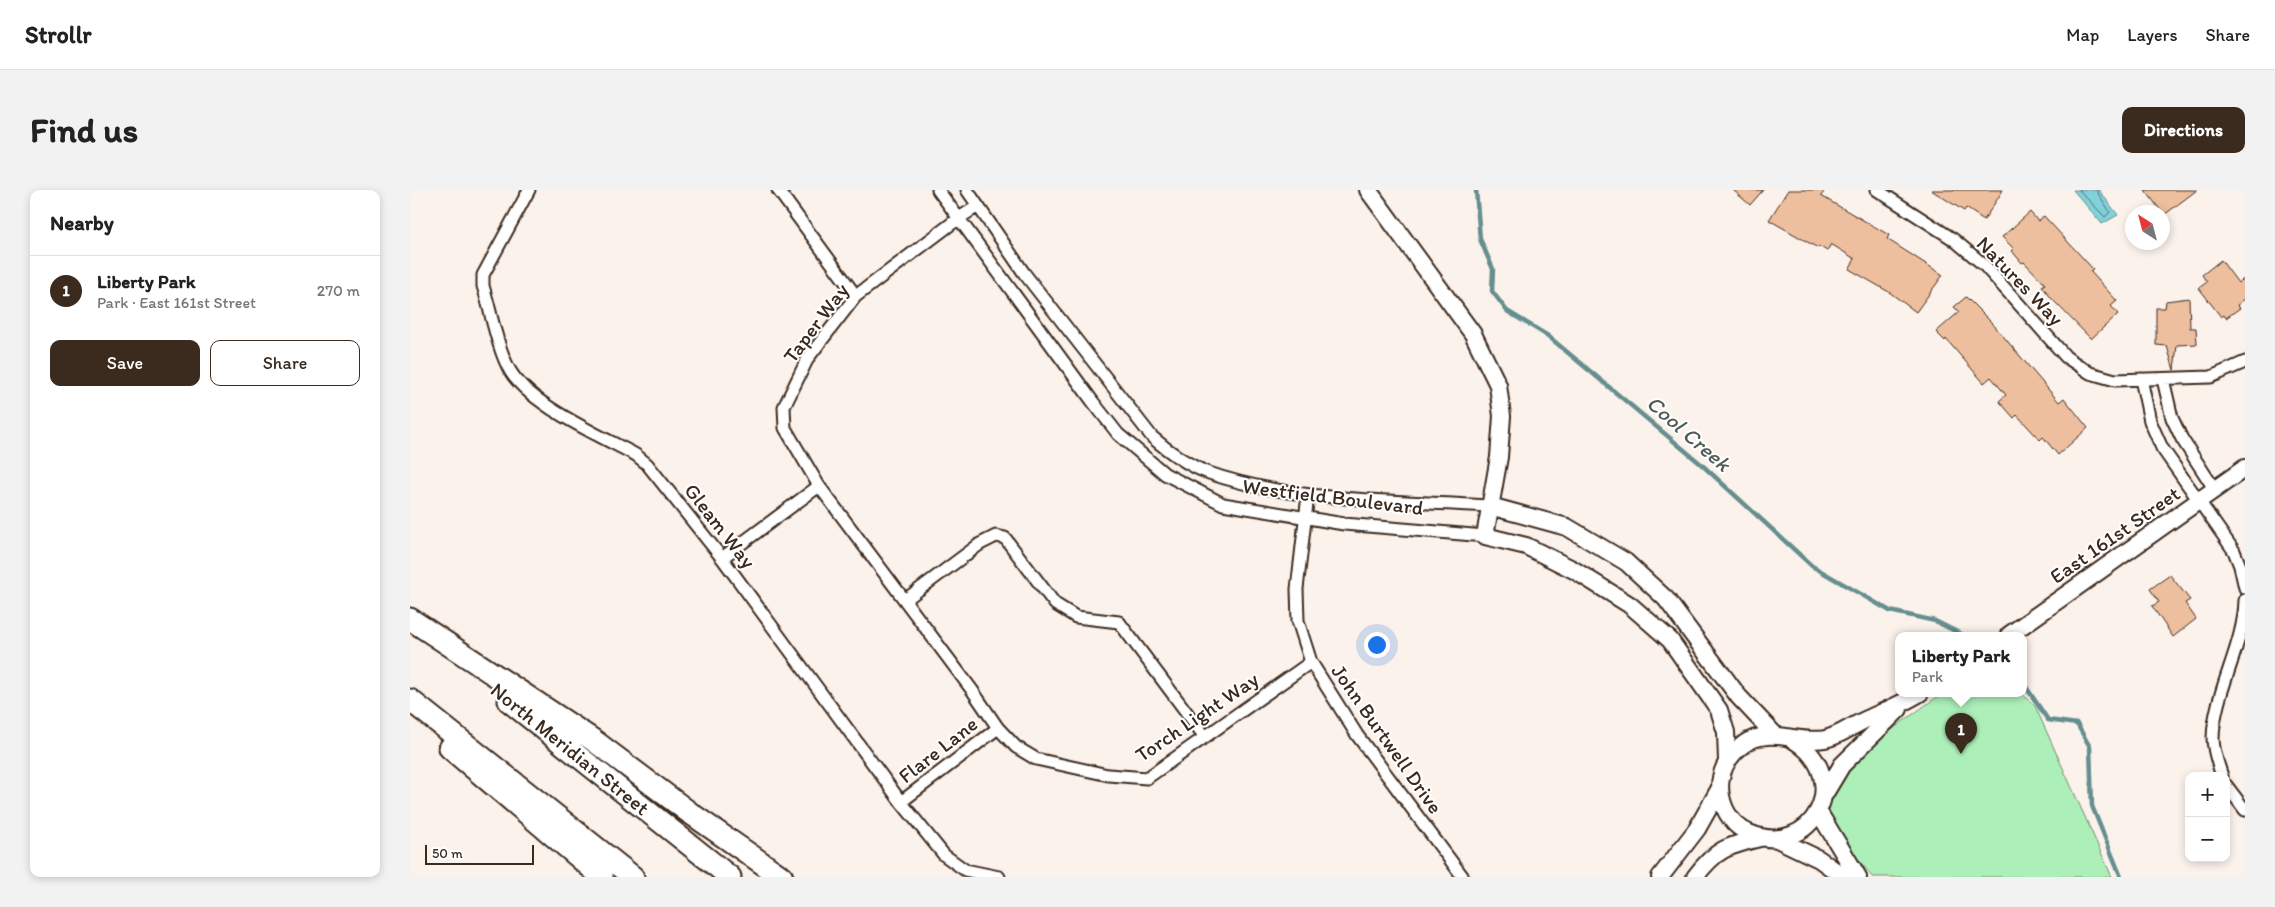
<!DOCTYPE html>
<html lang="en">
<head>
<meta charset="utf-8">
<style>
	body { margin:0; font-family:Itim,sans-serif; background:#f2f2f2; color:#222 }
	.controls { position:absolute; right:15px; bottom:15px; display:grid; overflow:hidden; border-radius:10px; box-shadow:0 2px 8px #0003 }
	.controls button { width:45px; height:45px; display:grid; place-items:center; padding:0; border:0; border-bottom:1px solid #e0e0e0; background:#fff; color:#222; font:25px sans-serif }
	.compass { position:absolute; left:1715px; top:15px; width:45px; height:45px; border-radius:50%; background:#fff; box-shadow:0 2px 8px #0003; rotate:324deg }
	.scale { position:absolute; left:15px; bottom:12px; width:109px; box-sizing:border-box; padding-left:5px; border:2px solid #3b2a1e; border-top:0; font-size:14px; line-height:18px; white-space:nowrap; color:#3b2a1e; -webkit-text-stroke:4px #fff; paint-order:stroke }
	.you { position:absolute; left:966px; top:454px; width:18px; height:18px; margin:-12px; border:4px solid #fff; border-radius:50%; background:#1a73e8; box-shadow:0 0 0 8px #1a73e833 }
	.badge { display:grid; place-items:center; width:32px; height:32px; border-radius:50%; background:#3b2a1e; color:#fff; font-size:16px; font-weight:700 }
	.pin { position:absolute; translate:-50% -41px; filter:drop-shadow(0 1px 2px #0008) }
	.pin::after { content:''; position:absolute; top:26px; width:18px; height:15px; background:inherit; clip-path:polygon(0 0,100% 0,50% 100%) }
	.popup { position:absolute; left:1485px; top:442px; width:132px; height:65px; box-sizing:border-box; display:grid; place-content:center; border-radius:10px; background:#fff; filter:drop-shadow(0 1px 4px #0005); font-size:16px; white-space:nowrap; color:#767676 }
	.popup b { font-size:19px; color:#222 }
	.popup::after { content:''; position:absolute; left:50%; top:100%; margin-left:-10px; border:10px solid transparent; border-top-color:#fff }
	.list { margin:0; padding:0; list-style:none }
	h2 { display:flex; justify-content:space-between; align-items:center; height:65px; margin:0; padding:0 20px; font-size:21px }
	h2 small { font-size:16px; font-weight:400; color:#767676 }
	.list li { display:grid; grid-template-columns:32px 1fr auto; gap:15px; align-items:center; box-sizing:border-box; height:70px; padding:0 20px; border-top:1px solid #e0e0e0 }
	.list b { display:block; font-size:19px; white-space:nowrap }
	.list p { margin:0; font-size:16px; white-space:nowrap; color:#767676 }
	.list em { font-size:16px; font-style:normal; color:#767676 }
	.actions { display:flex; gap:10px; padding:15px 20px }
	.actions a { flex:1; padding:11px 0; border:1px solid #3b2a1e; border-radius:10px; text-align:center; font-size:18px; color:#3b2a1e }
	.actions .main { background:#3b2a1e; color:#fff }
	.map { position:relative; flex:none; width:1835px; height:687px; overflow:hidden; border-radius:10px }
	header { display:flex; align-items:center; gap:30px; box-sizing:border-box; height:70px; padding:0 25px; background:#fff; border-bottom:1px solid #e0e0e0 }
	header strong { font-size:24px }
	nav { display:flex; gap:28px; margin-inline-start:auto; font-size:18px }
	.intro { display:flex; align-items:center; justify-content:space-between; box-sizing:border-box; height:120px; padding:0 30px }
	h1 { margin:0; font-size:35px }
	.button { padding:12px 22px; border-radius:10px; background:#3b2a1e; color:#fff; font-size:18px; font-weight:700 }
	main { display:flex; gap:30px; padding:0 30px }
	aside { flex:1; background:#fff; border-radius:10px; box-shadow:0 2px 8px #0003 }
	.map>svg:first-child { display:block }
	.green { fill:#acefb9; stroke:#748c6c }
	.water { fill:#81d1db; stroke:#658e8f }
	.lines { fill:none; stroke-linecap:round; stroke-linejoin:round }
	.shore { stroke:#576d6a; stroke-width:1 }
	.stream { stroke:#658e8f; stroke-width:4.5 }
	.building { fill:#eebf9e; stroke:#3b2a1e }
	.street-casing { stroke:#3b2a1e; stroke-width:15 }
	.secondary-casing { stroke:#3b2a1e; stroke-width:20 }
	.highway-casing { stroke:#3b2a1e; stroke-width:25 }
	.street { stroke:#fff; stroke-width:11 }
	.secondary { stroke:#fff; stroke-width:16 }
	.highway { stroke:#fff; stroke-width:21 }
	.labels { text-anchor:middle; stroke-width:4; stroke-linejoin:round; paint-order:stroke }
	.street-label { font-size:21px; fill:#3b2a1e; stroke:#fff }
	.water-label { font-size:22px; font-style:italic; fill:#505c57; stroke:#fff }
</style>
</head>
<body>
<header>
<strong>Strollr</strong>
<nav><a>Map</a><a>Layers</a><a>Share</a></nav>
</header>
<div class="intro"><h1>Find us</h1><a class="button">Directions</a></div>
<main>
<aside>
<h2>Nearby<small></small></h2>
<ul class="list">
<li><span class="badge">1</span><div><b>Liberty Park</b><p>Park · East 161st Street</p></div><em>270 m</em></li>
</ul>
<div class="actions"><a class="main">Save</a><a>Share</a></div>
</aside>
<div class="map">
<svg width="1835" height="687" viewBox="0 0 1835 687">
	<rect width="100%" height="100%" fill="#fcf2ec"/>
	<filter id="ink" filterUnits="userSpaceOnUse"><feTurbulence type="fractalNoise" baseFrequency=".02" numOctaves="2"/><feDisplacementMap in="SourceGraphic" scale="10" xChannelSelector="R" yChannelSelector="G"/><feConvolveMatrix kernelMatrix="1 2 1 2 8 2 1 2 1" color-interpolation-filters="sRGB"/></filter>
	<g filter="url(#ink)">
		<path class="green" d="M1533,503H1611L1625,516L1702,687H1462C1451,672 1423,640 1419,624C1409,585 1505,523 1533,503Z"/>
		<path class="water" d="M1663,0H1689L1708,25L1692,34Z"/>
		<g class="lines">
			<path class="shore" d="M1669,0L1695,27L1700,22L1686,0"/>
			<path class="stream" d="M1066,0L1070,49L1083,79L1082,101L1097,121L1138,146L1291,274L1402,376L1480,421L1525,431L1553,445
				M1614,494L1638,530L1667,534L1680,557L1682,616L1711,687"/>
		</g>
		<path class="building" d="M1323,0H1353L1340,15Z
			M1378,0H1415L1411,6L1479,45L1477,49L1533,85L1506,122L1479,102L1439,79L1445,69L1421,54L1417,61L1409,56L1408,58L1359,30Z
			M1521,0H1593L1574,30L1556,18L1554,21Z
			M1735,0H1787L1754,25Z
			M1620,22L1628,31L1634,26L1683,79L1680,81L1707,111L1701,116L1708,124L1681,149L1642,109L1632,96L1635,94L1614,72L1612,73L1602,61L1604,59L1592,47Z
			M1811,70L1828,93L1835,88V109L1827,115L1830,118L1816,128L1814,125L1811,127L1789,98L1797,92L1792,85Z
			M1556,107L1582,133L1649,212L1654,208L1678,238L1648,265L1633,247L1630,250L1607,225L1604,228L1589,211L1596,205L1581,187L1574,193L1536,149L1535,151L1526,142L1549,122L1544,117Z
			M1779,108L1780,138H1786L1787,154L1767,155L1764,180L1757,156L1746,155V118H1755L1756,111Z
			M1760,385L1780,410L1775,413L1786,429L1763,447L1742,416L1749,412L1740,399Z"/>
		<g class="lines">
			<g class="street-casing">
				<path id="street" d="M119,0L73,85V96C81,121 86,154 98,177C115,213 191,246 226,265L237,274L312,368L491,612L534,665L555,680L589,687
					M368,0L446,106
					M528,0L683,212L708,244L755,284L813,314L934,334L1075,346
					M557,0L614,83L742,247C758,261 776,274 796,282C883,313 988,310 1080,316
					M1467,0L1543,49L1574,75L1656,167L1680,183L1705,190L1801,187L1835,172
					M568,16L549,28L446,106L398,168L374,217L375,238L409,296L562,500L588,538L606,557L626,569L698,585L737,588L901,472
					M1731,189L1740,231L1752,258L1824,361L1830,376L1835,398
					M1753,189L1762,228L1772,249L1805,300
					M898,305L887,399L888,431L901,472L947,545L1053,687
					M312,368L409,296
					M495,410L570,354L586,346L595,348L645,414L666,427L709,432L795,547
					M1812,586C1808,574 1803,561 1803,548C1804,502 1834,457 1835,410
					M1816,595L1835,620
					M491,612L588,538"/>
			</g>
			<g class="secondary-casing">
				<path id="secondary" d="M958,0L1063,144L1088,195L1092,226L1089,267L1075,346L1116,356L1164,380L1220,415L1260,450L1309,520L1316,542L1317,571
					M1080,316L1157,337L1216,372L1256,409L1329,507L1365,545
					M1599,445L1835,278
					M1382,549C1447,588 1401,670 1339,643C1324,637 1314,622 1311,606C1307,585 1317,566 1334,554C1358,536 1388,554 1415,549C1429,546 1440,537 1453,531C1472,522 1492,514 1510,503
					M1414,605L1432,575L1489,519
					M1408,621L1448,687
					M1367,649L1409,669L1434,687
					M1250,687L1287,639L1310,598
					M1285,687C1306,659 1317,656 1350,648"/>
			</g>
			<g class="highway-casing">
				<path id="highway" d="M0,429L183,550L280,623L372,687
					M0,510L223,687
					M99,511L320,687
					M40,558L192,687"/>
			</g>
			<use href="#street" class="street"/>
			<use href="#secondary" class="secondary"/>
			<use href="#highway" class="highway"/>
		</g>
	</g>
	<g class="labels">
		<g class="street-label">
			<text transform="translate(1610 91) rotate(46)" y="7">Natures Way</text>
			<text transform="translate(406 133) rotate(-53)" y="7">Taper Way</text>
			<text transform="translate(923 307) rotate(7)" y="7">Westfield Boulevard</text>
			<text transform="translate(310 336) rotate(52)" y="7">Gleam Way</text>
			<text transform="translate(1705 345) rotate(-35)" y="7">East 161st Street</text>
			<text transform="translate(787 527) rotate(-34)" y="7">Torch Light Way</text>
			<text transform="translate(977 549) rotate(55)" y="7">John Burtwell Drive</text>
			<text transform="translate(160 559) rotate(39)" y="7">North Meridian Street</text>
			<text transform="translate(528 560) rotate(-38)" y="7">Flare Lane</text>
		</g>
		<g class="water-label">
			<text transform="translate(1279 243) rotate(41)" y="8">Cool Creek</text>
		</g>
	</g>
</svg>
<div class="controls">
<button>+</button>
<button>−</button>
</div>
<svg class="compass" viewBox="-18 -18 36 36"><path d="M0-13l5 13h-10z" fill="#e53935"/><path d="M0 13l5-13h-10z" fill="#767676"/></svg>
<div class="scale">50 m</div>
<div class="you"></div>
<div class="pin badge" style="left:1551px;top:564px">1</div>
<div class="popup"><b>Liberty Park</b>Park</div>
</div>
</main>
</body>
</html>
